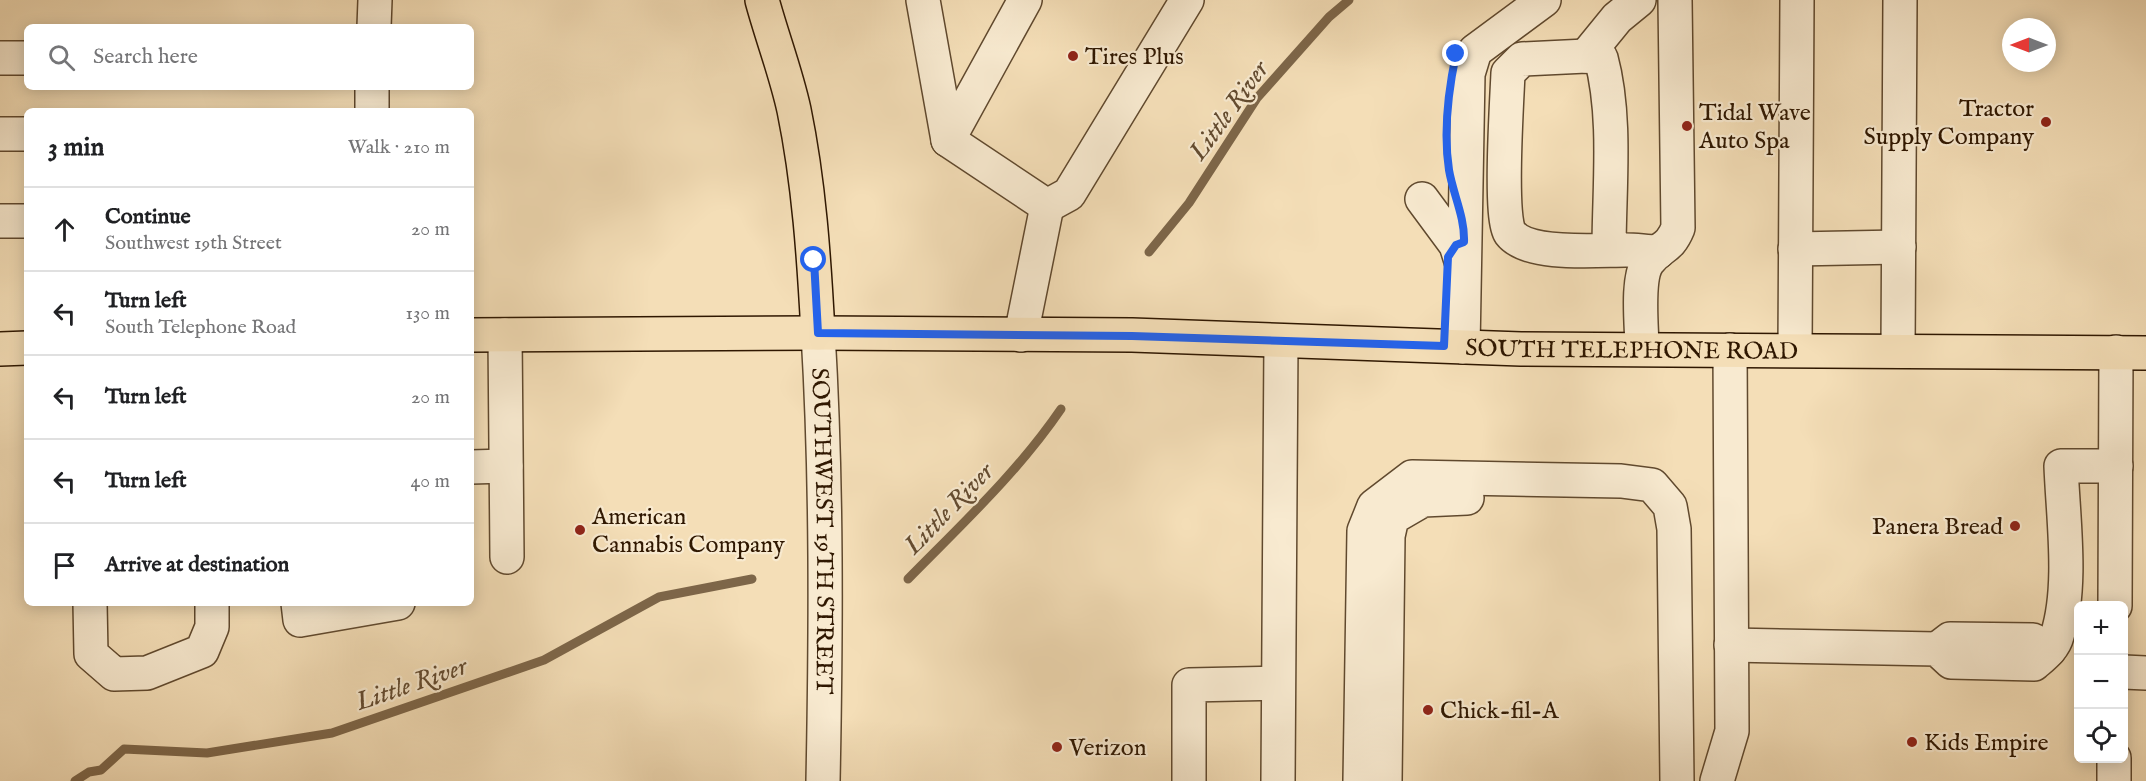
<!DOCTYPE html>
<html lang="en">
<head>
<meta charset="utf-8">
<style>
	body { margin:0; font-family:"IM FELL English",serif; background:#f6f6f6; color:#202124 }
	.controls { position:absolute; right:18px; bottom:18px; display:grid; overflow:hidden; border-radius:9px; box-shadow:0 3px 15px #0003 }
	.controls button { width:54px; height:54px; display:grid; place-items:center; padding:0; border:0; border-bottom:2px solid #e0e0e0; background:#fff; color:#202124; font:30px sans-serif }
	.compass { position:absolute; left:2002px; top:18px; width:54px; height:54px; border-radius:50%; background:#fff; box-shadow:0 3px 15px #0003; rotate:270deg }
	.stop { position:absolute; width:18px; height:18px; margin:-14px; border:4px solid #2563eb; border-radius:50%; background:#fff }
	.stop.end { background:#2563eb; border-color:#fff; box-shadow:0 2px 6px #0008 }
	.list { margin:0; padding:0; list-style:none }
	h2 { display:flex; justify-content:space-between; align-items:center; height:78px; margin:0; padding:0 24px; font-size:26px }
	h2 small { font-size:20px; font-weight:400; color:#757577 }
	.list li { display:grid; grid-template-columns:39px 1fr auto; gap:18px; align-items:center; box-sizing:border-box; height:84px; padding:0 24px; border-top:2px solid #e0e0e0 }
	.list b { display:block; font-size:22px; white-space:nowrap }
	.list p { margin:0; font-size:20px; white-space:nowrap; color:#757577 }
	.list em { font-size:20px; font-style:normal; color:#757577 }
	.icon { flex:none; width:33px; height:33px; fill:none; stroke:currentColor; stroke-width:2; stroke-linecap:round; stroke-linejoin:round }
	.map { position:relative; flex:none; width:2146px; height:781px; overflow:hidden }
	.search { position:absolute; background:#fff; box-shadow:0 3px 15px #0003; left:24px; top:24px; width:450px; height:66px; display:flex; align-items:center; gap:15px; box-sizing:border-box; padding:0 21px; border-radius:9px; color:#757577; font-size:22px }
	.panel { position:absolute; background:#fff; box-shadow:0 3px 15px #0003; left:24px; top:108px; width:450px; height:498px; border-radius:9px }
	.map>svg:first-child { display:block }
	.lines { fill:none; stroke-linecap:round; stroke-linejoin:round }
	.stream { stroke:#7d6649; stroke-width:9 }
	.minor-casing { stroke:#60492e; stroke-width:36 }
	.major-casing { stroke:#2f1700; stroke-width:36 }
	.minor { stroke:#f8ead0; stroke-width:33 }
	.major { stroke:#f4deb7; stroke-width:33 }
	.route { stroke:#2563eb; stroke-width:8 }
	.poi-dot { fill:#8f2418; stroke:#f8ead0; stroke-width:2 }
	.labels { text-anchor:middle; stroke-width:4.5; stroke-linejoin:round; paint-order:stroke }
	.poi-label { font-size:24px; fill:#2f1700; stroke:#f8ead0; text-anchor:start }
	.street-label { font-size:24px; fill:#2f1700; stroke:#f8ead0 }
	.water-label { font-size:26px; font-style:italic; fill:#634b30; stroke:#f8ead0 }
</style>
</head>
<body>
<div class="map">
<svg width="2146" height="781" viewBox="0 0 2146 781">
	<rect width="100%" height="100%" fill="#f4deb7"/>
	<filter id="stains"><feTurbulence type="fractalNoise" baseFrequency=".00333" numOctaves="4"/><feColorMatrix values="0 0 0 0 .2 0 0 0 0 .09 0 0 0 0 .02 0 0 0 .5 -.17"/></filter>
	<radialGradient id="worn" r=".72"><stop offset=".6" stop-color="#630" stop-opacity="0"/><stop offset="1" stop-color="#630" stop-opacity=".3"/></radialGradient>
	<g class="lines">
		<path class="stream" d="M1149,252L1189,203L1257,98L1329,17L1349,0
			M908,579C962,524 1018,472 1061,409
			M75,781L89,772L101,770L124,749L207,753L332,733L544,660L659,597L752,579"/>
		<g class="minor-casing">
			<g id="minor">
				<path d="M923,0L948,140"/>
				<path d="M1025,0L948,140L1047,206L1069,194L1187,0"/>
				<path d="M374,27L375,0"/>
				<path d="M1586,56L1617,18L1639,0"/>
				<path d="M0,58H27"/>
				<path d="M372,111V87"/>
				<path d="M0,134H27"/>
				<path d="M1422,199L1456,245L1462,264"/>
				<path d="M0,221H27"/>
				<path d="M1795,249L1899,247"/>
				<path d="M1609,250C1609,189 1617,117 1601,58L1586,56L1522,59L1508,73C1507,98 1499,218 1510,233C1528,257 1599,250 1626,250C1637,250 1647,252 1658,252"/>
				<path id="s1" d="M818,333C827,482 826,632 823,781"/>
				<path d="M505,335L507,557"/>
				<path d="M1021,335L1047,206"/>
				<path d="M1463,347L1468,74L1475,51L1544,0"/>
				<path d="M1642,349C1642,328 1636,279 1648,262C1661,245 1669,250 1678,228L1675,0"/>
				<path d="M1795,350L1797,0"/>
				<path d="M1898,351L1900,0"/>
				<path d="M471,467L506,466"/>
				<path d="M90,603L91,654L114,674L147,673L202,651L212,627V603"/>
				<path d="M298,603L300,620L398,603"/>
				<path d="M2115,606L2116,352"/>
				<path d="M1731,645L1937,649L1951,662L2034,664C2043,656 2054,648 2057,636C2073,587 2063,518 2061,466H2116"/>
				<path d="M1937,649L1950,639L2033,640L2049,650"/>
				<path d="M2124,672L2146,673"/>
				<path d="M1189,781V685L1278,683"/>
				<path d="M1278,781L1281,341"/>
				<path d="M1360,781L1364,531L1374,506L1412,477L1621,481L1652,485L1670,506L1674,529L1677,781"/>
				<path d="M1385,781L1388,536L1392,518L1423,500L1467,498"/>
				<path d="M1717,781L1732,731L1730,350"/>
				<path d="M2114,781V758"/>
			</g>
		</g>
		<g class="major-casing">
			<g id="major">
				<path d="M762,0C772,37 786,73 794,110C809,183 814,258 818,333"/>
				<path id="s2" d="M471,335L818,333L1132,335L1521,349L2146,353"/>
				<path d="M0,349L27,348"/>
			</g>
		</g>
		<use href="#minor" class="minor"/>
		<use href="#major" class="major"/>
	</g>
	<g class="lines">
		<path class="route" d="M814,260L818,333L1132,336L1444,346L1448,257L1456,245L1464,242C1465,217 1453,194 1449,170C1443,131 1448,92 1456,54"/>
	</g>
	<g class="poi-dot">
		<circle cx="1073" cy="56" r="6"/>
		<circle cx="2046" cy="122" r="6"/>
		<circle cx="1687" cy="126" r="6"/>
		<circle cx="2015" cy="526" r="6"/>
		<circle cx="580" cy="530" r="6"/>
		<circle cx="1428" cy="710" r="6"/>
		<circle cx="1912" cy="742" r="6"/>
		<circle cx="1057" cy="747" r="6"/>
	</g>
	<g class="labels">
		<g class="poi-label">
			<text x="1085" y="64">Tires Plus</text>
			<text x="2034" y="116" text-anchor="end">Tractor<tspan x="2034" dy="28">Supply Company</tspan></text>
			<text x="1699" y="120">Tidal Wave<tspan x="1699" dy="28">Auto Spa</tspan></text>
			<text x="592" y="524">American<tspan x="592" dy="28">Cannabis Company</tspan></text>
			<text x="2003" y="534" text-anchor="end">Panera Bread</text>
			<text x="1440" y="718">Chick-fil-A</text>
			<text x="1924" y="750">Kids Empire</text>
			<text x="1069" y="755">Verizon</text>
		</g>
		<g class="street-label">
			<text dy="8" stroke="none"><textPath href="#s2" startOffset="1161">SOUTH TELEPHONE ROAD</textPath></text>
			<text dy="8" stroke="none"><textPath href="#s1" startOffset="198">SOUTHWEST 19TH STREET</textPath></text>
		</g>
		<g class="water-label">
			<text transform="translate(1228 110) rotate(-54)" y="9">Little River</text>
			<text transform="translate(948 508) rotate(-46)" y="9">Little River</text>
			<text transform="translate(411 683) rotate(-19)" y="9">Little River</text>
		</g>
	</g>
	<rect width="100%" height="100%" filter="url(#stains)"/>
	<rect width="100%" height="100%" fill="url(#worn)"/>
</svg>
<div class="controls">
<button>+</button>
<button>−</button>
<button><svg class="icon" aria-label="locate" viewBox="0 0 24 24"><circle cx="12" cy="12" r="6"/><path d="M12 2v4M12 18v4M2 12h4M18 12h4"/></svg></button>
</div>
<svg class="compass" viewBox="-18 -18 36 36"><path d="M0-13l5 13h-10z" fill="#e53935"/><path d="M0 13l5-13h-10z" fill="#757577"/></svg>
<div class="stop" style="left:814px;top:260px"></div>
<div class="stop end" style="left:1456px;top:54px"></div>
<div class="search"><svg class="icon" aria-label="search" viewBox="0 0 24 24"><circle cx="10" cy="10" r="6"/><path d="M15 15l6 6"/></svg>Search here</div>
<section class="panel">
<h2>3 min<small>Walk · 210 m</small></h2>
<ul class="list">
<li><svg class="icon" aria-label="ahead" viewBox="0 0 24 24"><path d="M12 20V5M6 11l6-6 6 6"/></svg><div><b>Continue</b><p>Southwest 19th Street</p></div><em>20 m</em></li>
<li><svg class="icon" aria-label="left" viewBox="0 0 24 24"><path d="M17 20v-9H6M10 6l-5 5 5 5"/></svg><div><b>Turn left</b><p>South Telephone Road</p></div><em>130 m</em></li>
<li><svg class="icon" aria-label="left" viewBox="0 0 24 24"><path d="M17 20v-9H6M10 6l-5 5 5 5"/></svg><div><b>Turn left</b></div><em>20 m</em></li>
<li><svg class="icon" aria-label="left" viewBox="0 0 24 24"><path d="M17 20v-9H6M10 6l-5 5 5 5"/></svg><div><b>Turn left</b></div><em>40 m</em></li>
<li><svg class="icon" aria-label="arrive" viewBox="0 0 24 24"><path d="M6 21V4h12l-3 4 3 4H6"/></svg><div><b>Arrive at destination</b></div></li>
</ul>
</section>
</div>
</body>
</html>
